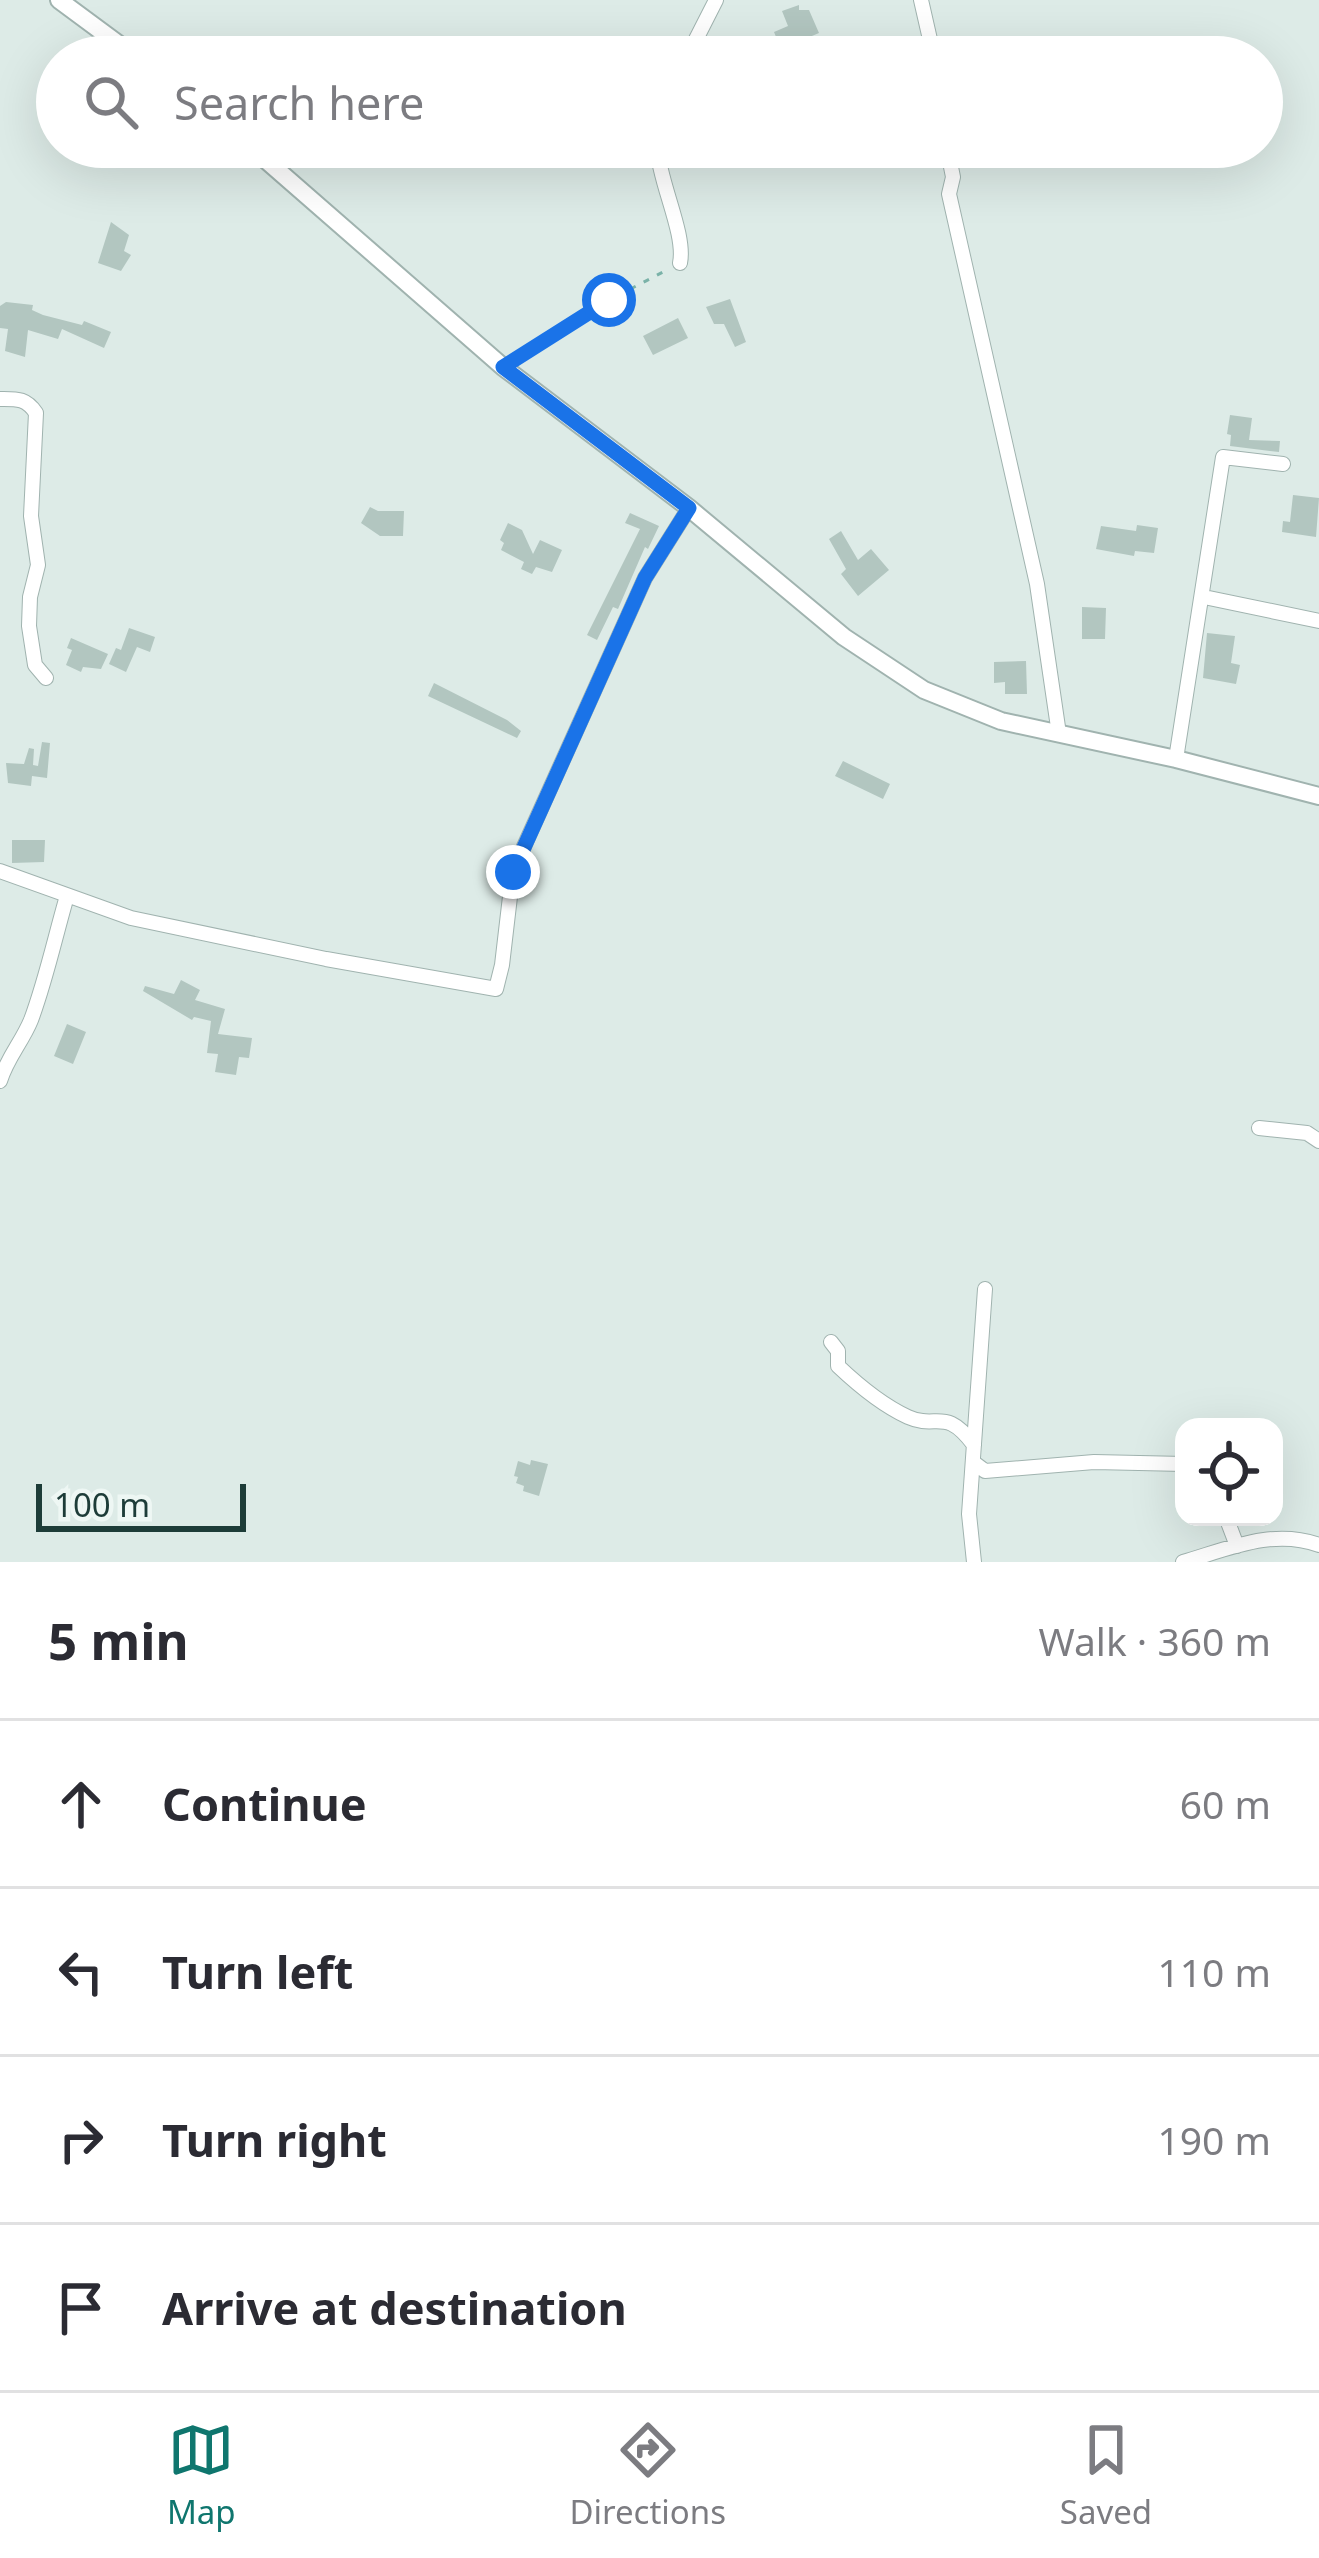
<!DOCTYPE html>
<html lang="en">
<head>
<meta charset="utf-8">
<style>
	body { margin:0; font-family:"Noto Sans",sans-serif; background:#f2f2f3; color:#2b2b33 }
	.controls { position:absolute; right:36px; bottom:36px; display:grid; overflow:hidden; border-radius:24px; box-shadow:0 12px 48px #0002 }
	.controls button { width:108px; height:108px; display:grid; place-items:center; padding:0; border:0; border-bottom:3px solid #e1e1e2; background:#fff; color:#2b2b33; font:60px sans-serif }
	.scale { position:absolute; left:36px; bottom:30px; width:210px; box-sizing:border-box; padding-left:12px; border:6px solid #1d3c38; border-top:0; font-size:33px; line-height:42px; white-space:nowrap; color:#1d3c38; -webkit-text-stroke:9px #eef7f4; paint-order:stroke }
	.stop { position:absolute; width:36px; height:36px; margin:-27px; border:9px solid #1a73e8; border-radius:50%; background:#fff }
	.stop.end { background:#1a73e8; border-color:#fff; box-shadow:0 3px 12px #0008 }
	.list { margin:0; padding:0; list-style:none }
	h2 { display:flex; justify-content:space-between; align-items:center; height:156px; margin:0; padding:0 48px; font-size:51px }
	h2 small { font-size:39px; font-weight:400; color:#7c7c81 }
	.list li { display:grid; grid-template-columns:78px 1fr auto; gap:36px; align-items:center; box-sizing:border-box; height:168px; padding:0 48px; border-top:3px solid #e1e1e2 }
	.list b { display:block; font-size:45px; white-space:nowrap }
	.list em { font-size:39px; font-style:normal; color:#7c7c81 }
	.icon { flex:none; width:66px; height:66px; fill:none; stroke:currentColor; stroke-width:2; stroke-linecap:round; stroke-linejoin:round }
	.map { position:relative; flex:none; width:1319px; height:1562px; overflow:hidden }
	.search { position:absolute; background:#fff; box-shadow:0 12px 48px #0002; left:36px; right:36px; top:36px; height:132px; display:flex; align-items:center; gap:30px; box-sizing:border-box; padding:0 42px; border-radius:66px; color:#7c7c81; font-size:45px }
	.sheet { height:828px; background:#fff }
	nav { display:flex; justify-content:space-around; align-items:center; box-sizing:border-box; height:168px; border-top:3px solid #e1e1e2; background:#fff; font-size:33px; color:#7c7c81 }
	nav a { display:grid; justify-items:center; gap:6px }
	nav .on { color:#0f766e }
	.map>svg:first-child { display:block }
	.building { fill:#b2c6c0 }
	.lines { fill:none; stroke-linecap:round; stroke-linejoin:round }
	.minor-casing { stroke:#a0b3af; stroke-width:16 }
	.tertiary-casing { stroke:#a0b3af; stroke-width:20 }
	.path { stroke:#7ab2a8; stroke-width:3; stroke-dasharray:6 9; stroke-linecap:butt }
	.minor { stroke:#fff; stroke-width:14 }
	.tertiary { stroke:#fff; stroke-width:16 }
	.route { stroke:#1a73e8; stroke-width:15 }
</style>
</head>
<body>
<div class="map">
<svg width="1319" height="1562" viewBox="0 0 1319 1562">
	<rect width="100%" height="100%" fill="#ddebe7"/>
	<path class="building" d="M799,5V10H809L819,33L781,49L774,32L788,26L782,11Z
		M111,222L129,235L124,251L131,255L121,271L98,263Z
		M730,299L746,342L735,347L724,324H714L706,307Z
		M6,302L33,305L32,310L43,315L82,325L84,321L111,332L104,348L62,329L58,339L28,330L25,357L5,351L8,329L0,328V306Z
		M678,318L688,338L653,355L643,336Z
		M1230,415L1252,418L1249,440L1280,441L1279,452L1230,446L1231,435L1227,434Z
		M1293,495L1319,498L1316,537L1282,532L1283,521L1290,522Z
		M370,507L378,511H404L403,536H380L361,523Z
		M630,513L659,526L648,549L645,547L618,609L613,607L597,640L587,635L640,529L625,523Z
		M508,523L522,530L533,554L540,540L562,550L552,572L536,567L532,574L521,569L524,562L501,550L504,543L500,540Z
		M1137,525L1158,528L1154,553L1135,551L1134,556L1096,549L1101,526L1136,531Z
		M841,531L858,560L871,549L889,570L858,596L841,574L846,569L829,539Z
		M1082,607L1106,608L1105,639H1082Z
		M129,628L155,637L150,652L137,647L126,672L109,664L116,648L121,650Z
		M1207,633L1235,636L1231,663L1240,665L1236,684L1203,678Z
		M71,638L108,654L101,669L83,667L81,672L66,665L72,650L67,648Z
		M1026,661L1027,694H1005V682L994,683V662Z
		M434,683L507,720L521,731L517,738L428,696Z
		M42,742L50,743L47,778L32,776L31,786L8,783L6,763L24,764L29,748L34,749L33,765L38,766Z
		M843,761L890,784L883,799L835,776Z
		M12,840H45L44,862L12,863Z
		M181,980L200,990L195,1000L225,1009L218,1034L252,1038L249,1058L239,1057L236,1075L215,1072L218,1054L207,1053L211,1021L194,1017L192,1020L143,991L145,986L174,994Z
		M67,1024L86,1032L73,1064L54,1056Z
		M531,1460L548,1464L539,1496L523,1491L524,1486L516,1483L518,1477L514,1476L518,1461L530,1465Z"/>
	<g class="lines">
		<g class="minor-casing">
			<path id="minor" d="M921,0L934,57
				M687,57L716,0
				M657,147C659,182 686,234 680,263
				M947,147L953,177L949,194L1037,584L1059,734
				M0,399C17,399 26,398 36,413L31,516L38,565L30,597L29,626L35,665L46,678
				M1204,597L1319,621
				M1176,759L1223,457L1283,464
				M0,871L131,918L326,959L496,989L502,965L513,871L645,578L689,508
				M0,1081C7,1058 22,1042 31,1020C46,980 55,937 67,896
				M1259,1128L1307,1133L1319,1141
				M831,1342L838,1351V1366C857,1384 884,1406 908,1417C937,1430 945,1406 974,1445
				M973,1462L985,1471L1094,1462L1184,1464
				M1226,1517L1237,1546
				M974,1562L969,1514L985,1289
				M1183,1562C1228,1549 1273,1528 1319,1545"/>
		</g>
		<g class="tertiary-casing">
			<path id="tertiary" d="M59,0L136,57
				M251,147L503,367L689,508L844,637L924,690L1001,721L1176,759L1319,796"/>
		</g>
		<path class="path" d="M515,359L609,300L667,270"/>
		<use href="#minor" class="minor"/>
		<use href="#tertiary" class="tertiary"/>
	</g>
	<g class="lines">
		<path class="route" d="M513,872L645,578L689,508L503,367L609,300"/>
	</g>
</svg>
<div class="controls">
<button><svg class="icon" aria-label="locate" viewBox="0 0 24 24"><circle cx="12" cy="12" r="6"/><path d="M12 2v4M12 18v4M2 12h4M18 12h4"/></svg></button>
</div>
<div class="scale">100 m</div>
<div class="stop" style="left:609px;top:300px"></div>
<div class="stop end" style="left:513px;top:872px"></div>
<div class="search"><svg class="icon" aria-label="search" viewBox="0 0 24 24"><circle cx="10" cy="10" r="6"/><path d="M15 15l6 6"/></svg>Search here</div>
</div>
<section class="sheet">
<h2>5 min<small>Walk · 360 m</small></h2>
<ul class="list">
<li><svg class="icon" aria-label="ahead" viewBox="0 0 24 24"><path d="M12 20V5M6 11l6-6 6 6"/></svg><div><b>Continue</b></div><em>60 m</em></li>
<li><svg class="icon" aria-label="left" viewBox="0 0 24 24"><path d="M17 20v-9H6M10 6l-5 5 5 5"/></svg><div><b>Turn left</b></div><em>110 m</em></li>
<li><svg class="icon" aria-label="right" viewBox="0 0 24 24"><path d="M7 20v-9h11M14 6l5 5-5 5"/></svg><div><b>Turn right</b></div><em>190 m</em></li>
<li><svg class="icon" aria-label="arrive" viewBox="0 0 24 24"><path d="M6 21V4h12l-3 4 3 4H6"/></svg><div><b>Arrive at destination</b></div></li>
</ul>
</section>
<nav>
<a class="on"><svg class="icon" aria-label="map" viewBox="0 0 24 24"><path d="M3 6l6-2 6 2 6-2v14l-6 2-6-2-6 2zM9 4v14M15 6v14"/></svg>Map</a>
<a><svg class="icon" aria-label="directions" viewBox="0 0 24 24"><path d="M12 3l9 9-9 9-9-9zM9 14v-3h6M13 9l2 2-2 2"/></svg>Directions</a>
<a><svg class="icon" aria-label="saved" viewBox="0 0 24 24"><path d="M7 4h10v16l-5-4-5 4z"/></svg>Saved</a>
</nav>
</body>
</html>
